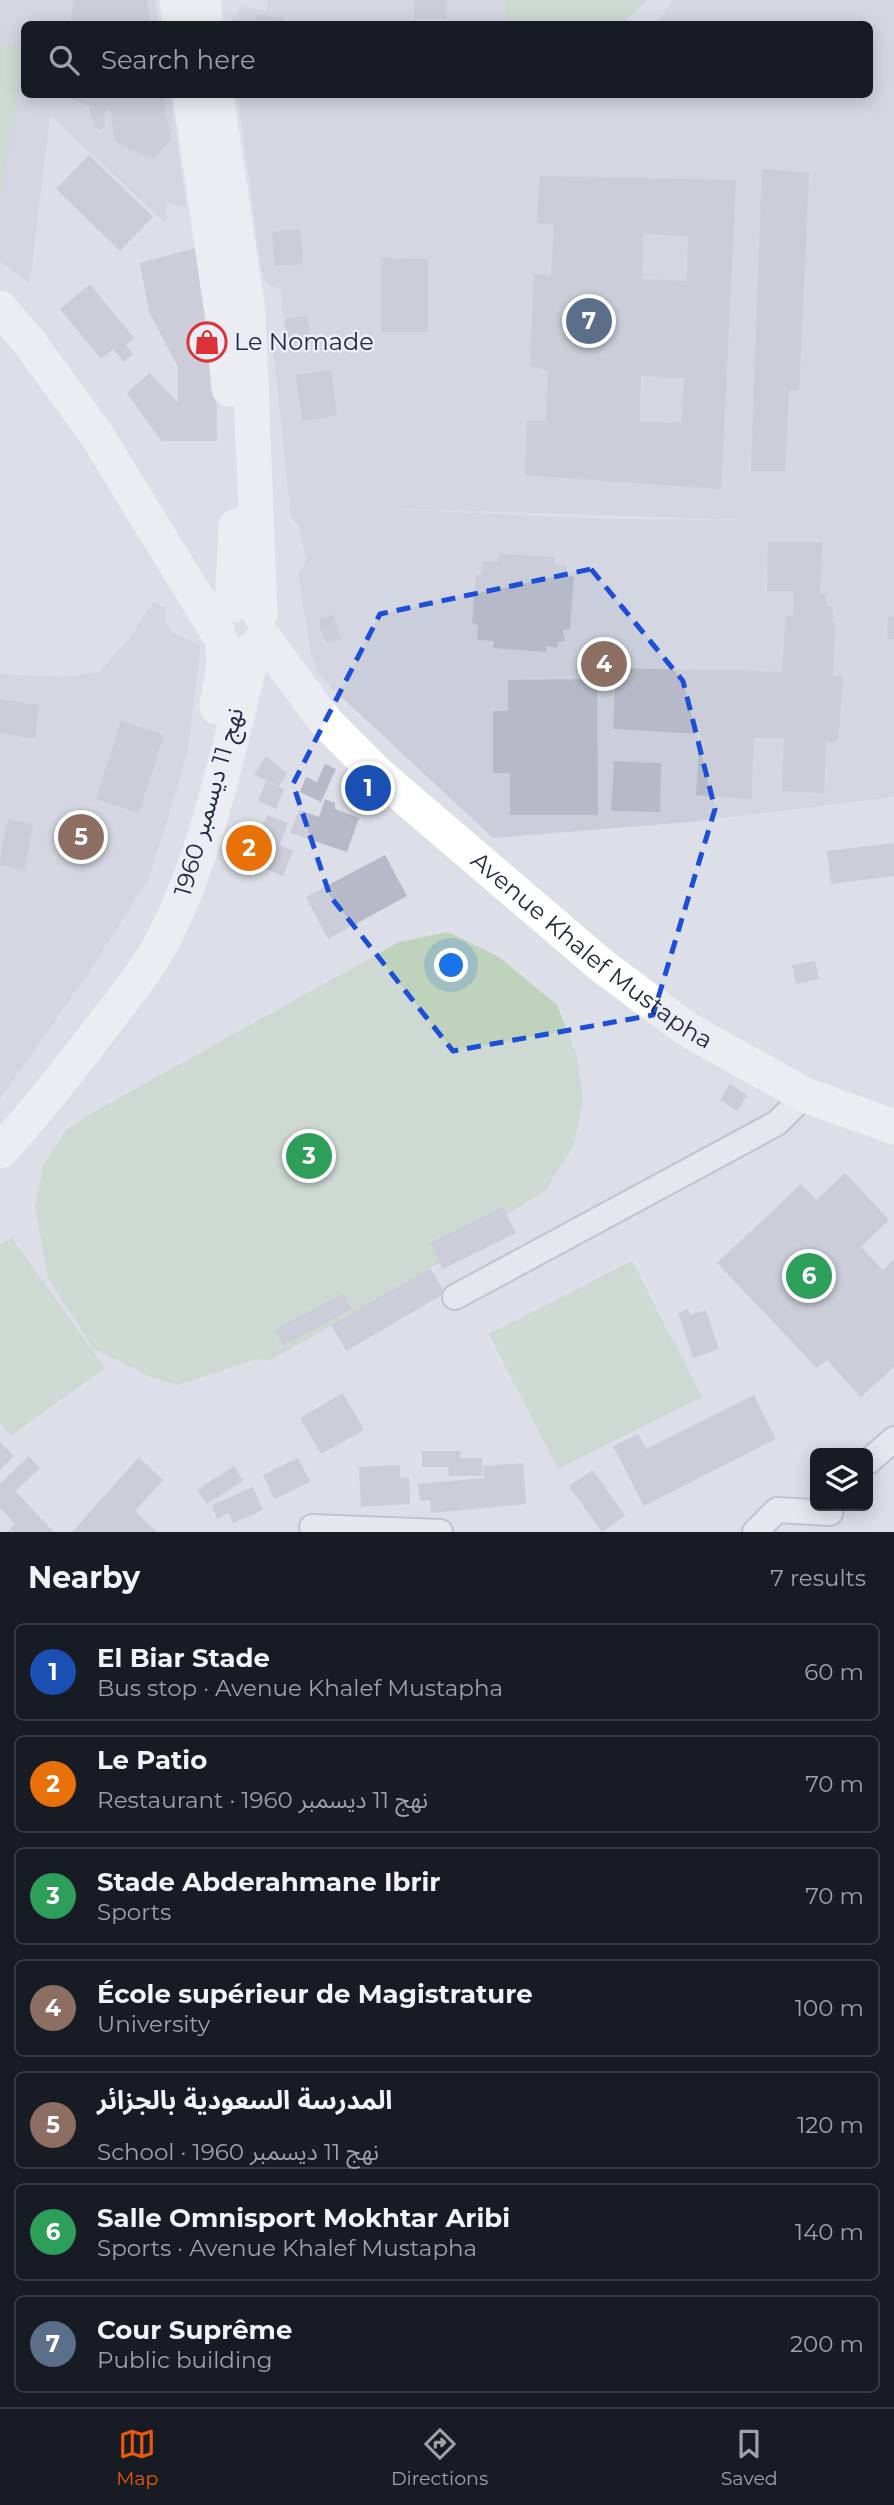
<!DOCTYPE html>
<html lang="en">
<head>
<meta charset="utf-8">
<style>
	body { margin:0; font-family:Montserrat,"Noto Sans Arabic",sans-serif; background:#242831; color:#f1f3f6 }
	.controls { position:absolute; right:21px; bottom:21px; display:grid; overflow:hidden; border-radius:10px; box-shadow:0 4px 18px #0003 }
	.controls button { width:63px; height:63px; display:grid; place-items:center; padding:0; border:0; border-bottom:2px solid #363941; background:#171b24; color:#f1f3f6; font:35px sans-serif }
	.you { position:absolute; left:452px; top:966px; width:24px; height:24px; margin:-18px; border:5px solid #fff; border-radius:50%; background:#1a73e8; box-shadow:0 0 0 10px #1a73e833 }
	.badge { display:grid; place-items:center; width:46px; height:46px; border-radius:50%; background:#ea580c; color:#fff; font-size:23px; font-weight:700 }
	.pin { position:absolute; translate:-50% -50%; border:4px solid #fff; box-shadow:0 2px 7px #0006 }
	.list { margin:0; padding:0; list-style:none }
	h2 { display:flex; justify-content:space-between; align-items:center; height:91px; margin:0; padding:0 28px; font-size:30px }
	h2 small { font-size:23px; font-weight:400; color:#9ea1a6 }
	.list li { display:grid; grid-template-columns:46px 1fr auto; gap:21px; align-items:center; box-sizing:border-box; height:98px; margin:0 14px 14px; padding:0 14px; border:2px solid #363941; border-radius:10px }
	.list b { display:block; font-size:26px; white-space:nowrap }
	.list p { margin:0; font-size:23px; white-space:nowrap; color:#9ea1a6 }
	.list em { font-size:23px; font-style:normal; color:#9ea1a6 }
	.icon { flex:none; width:38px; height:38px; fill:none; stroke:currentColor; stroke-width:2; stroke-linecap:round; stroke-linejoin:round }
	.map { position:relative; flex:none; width:894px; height:1532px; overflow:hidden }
	.search { position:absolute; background:#171b24; box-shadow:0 4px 18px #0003; left:21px; right:21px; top:21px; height:77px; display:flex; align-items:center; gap:18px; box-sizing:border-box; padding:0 24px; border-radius:10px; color:#9ea1a6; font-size:26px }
	.sheet { height:875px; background:#171b24 }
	nav { display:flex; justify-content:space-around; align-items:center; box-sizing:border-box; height:98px; border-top:2px solid #363941; background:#171b24; font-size:19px; color:#9ea1a6 }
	nav a { display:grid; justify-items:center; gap:4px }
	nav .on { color:#ea580c }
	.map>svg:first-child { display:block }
	.built { fill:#caceda; fill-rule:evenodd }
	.green { fill:#bfd3bc }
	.building { fill:#b6bac8; fill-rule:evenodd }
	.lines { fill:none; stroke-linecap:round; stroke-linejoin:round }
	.minor-casing { stroke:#a1a5b2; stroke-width:28 }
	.minor { stroke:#eff1f6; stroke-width:24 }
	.secondary { stroke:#fff; stroke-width:35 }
	.marked { fill:none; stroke:#1d4ed8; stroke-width:5; stroke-dasharray:14 9; stroke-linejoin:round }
	.labels { text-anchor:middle; stroke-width:5; stroke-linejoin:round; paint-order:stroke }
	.poi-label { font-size:24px; fill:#242b40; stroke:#ebeef6; text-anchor:start }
	.street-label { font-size:24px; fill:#242b40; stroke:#ebeef6 }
</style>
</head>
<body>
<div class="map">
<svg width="894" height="1532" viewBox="0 0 894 1532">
	<rect width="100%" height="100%" fill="#dcdfe8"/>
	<path class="built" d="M0,0H155L159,24H24V94L170,95L187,208L168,202L165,223L50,115L30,283L0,262Z
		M268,0H504L507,24H229L243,5L266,12Z
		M673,0H894V797L690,822L493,838L333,689L318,672L311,655L298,572L306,561L299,526L291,518L273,348L285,333L280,289L266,282L261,269L238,95L870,94V24H656ZM373,508L749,520L609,519Z
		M153,602L166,608L165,621L173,633L201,645L188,750L175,795L149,878L90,971L0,1099V674L63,677L99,672L126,643Z"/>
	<path class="green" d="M504,0H647L622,24H507Z
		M0,44L24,49V64L2,190L0,189Z
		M448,932L499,957L557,1005L577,1056L583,1100L574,1145L546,1190L486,1228V1240L430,1268L270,1361L257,1359L177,1385L148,1376L93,1348L48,1278L35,1206L43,1166L66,1130L92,1113L399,942Z
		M11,1237L105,1368L10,1436L0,1422V1245Z
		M632,1261L702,1397L558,1469L489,1334Z"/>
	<path class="building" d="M74,0H147L151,24H70Z
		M414,0H447V19H414Z
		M256,14L284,18V24H256Z
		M58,94H163L171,139L153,160L116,142L110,110L104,113L105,127L99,130L94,126L89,106Z
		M89,155L153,217L120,251L56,189Z
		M762,169L809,173L799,390H789L785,471H751Z
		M540,176L736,180L721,489L525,475L527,421H546L548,371L530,366L534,274L551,275L554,224L537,223ZM643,234L688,236L687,281L642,279ZM641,376L684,378L682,423L639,422Z
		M300,229L303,264L275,266L272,232Z
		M195,248L216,349L217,441H161L127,393L150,373L178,403V367L149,312L140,263Z
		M381,258L428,259V332H381Z
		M90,284L134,338L126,345L133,354L124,362L113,349L101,359L60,309Z
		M307,316L311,341L289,344L285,319Z
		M331,370L337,416L302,421L296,375Z
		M768,542H822L820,594L826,595L827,606H833L832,621L835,622L833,676L843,677L838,741L826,742L824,793L782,791L784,737L754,738L751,799L696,795L700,734L613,729L616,668L782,672L786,616L793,617L794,591H767Z
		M499,554L555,557V564L566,566V577L574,576L570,629L563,630L565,641L558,642L557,648L547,646L546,652L493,648L494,641L477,640L478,625L472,623L476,575H481L483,561L498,562Z
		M333,615L341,639L326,643L318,620Z
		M888,616L894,617V639H887Z
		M597,679L598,815H510V773H493V711H508V680Z
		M0,699L39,705L35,739L0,733Z
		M121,721L164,735L139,813L96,799Z
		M266,756L287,773L279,786L254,775Z
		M614,761L661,763L660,812L611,811Z
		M325,764L336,769L321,802L300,792L306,777L317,782Z
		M266,781L284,789L276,809L258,801Z
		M325,799L335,803V809L359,818L347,852L290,833L299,810L319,817Z
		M267,815L288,823L279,845L293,851L283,876L249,862Z
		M7,819L33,824L25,870L0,865Z
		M894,843V876L831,884L827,851Z
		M385,855L407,896L328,939L306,897Z
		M815,961L819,979L796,984L792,965Z
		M730,1084L747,1095L737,1111L720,1100Z
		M845,1173L889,1220L861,1247L883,1270L894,1259V1367L861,1397L827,1360L817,1368L717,1263L801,1184L817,1200Z
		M503,1207L516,1233L443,1269L430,1243Z
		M430,1268L445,1293L346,1351L331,1325Z
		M343,1293L352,1309L283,1346L274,1330Z
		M688,1309L690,1315L706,1310L719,1349L693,1358L678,1313Z
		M343,1393L364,1430L321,1454L300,1418Z
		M754,1395L776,1439L644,1506L613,1446L638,1434L646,1449Z
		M0,1442L14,1456L0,1470Z
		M422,1451H461L460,1458H482V1476H449L448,1467H422Z
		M29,1456L40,1468L15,1491L54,1532H7L15,1524L0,1508V1484Z
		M139,1457L163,1480L135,1511L157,1532H72Z
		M298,1458L310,1482L274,1499L263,1475Z
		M523,1463L526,1504L431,1513L430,1500L420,1501L418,1484L484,1478L483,1466Z
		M400,1465V1478L409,1477L410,1504L361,1507L359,1467Z
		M234,1466L243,1481L207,1504L197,1490Z
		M593,1470L625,1516L602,1532L569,1486Z
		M253,1487L263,1510L233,1523L229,1513L217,1519L212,1505Z"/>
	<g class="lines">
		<g class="minor-casing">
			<path id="minor" d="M455,1297L777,1123L805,1095
				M868,1462L894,1439
				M312,1527L440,1532
				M755,1532L777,1510L830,1513"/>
		</g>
		<use href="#minor" class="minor"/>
		<g class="secondary">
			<path d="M177,0L180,24"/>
			<path d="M203,0L206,24"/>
			<path d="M190,94L222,313L229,389"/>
			<path d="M216,94L248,311L260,614"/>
			<path d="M0,308L29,342L96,434L217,631"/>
			<path d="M232,605L236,526"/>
			<path id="s1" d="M263,637L325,721L380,776L601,965L688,1030L805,1095L894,1127"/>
			<path d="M217,707L224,663L223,645"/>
			<path d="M0,1151C35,1114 66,1073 98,1032C122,1000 150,968 167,932C211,843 229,743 254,648"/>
		</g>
	</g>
	<path d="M0 0H894V1532H0ZM591,569L683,681L715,809L653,1015L453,1051L330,896L293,784L380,614Z" fill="#dcdfe8" fill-opacity=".55" fill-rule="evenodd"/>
	<path class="marked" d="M591,569L683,681L715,809L653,1015L453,1051L330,896L293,784L380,614Z"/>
	<defs>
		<g id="shop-ring" transform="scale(2.0125)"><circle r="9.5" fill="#ebeef6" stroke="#dc3237" stroke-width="1.5"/><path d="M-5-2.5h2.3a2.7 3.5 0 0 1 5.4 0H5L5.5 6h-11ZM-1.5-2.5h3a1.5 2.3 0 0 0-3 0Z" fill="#dc3237"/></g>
	</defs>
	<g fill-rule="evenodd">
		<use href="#shop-ring" x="207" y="342"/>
	</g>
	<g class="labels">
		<g class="poi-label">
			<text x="234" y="350">Le Nomade</text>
		</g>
		<g class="street-label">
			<text transform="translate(209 802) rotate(-74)" y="8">نهج 11 ديسمبر 1960</text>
			<text dy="8" stroke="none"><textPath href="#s1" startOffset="457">Avenue Khalef Mustapha</textPath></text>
		</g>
	</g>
</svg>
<div class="controls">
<button><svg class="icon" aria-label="layers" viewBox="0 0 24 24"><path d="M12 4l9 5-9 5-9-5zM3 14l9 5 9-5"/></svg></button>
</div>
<div class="you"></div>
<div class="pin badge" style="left:368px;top:788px;background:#1a4fb4">1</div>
<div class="pin badge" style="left:249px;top:848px;background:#e8710a">2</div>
<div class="pin badge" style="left:309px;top:1156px;background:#2e9e5b">3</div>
<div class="pin badge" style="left:604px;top:664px;background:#8d6e63">4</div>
<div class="pin badge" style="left:81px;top:837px;background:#8d6e63">5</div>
<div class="pin badge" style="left:809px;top:1276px;background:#2e9e5b">6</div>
<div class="pin badge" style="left:589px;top:321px;background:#5c6f8a">7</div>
<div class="search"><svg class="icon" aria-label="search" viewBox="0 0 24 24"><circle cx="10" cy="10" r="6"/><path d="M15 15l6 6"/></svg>Search here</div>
</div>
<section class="sheet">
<h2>Nearby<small>7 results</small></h2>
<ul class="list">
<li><span class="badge" style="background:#1a4fb4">1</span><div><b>El Biar Stade</b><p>Bus stop · Avenue Khalef Mustapha</p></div><em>60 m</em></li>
<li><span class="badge" style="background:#e8710a">2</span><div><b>Le Patio</b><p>Restaurant · نهج 11 ديسمبر 1960</p></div><em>70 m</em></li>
<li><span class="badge" style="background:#2e9e5b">3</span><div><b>Stade Abderahmane Ibrir</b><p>Sports</p></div><em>70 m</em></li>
<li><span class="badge" style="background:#8d6e63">4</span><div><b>École supérieur de Magistrature</b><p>University</p></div><em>100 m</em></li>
<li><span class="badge" style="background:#8d6e63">5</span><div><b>المدرسة السعودية بالجزائر</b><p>School · نهج 11 ديسمبر 1960</p></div><em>120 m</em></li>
<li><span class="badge" style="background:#2e9e5b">6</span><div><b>Salle Omnisport Mokhtar Aribi</b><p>Sports · Avenue Khalef Mustapha</p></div><em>140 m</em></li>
<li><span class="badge" style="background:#5c6f8a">7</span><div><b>Cour Suprême</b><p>Public building</p></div><em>200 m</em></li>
</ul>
</section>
<nav>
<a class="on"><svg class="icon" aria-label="map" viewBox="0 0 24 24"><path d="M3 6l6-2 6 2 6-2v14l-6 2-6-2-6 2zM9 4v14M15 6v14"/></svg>Map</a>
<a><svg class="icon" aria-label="directions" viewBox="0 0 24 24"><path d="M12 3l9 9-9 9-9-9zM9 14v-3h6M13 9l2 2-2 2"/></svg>Directions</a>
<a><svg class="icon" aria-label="saved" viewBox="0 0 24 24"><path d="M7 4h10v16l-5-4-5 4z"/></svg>Saved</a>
</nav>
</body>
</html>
